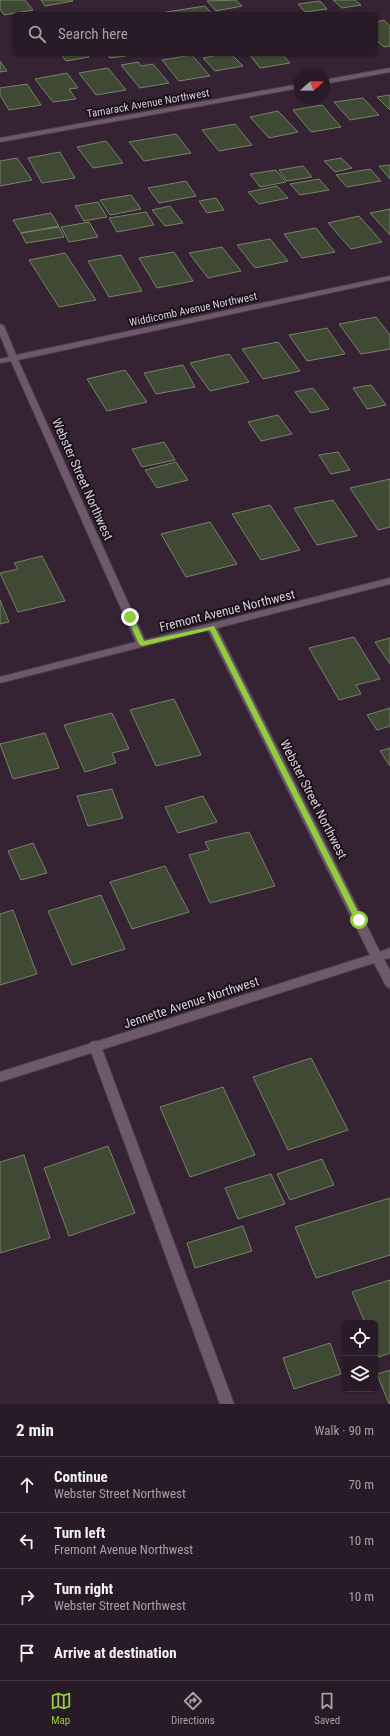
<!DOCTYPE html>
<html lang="en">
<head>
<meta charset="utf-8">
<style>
	body { margin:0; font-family:"Roboto Condensed",sans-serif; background:#30232e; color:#f1f3f6 }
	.controls { position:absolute; right:12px; bottom:12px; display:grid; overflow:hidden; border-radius:6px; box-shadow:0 1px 3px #0004 }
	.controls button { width:36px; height:36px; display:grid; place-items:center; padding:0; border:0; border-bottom:1px solid #443843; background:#281a26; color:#f1f3f6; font:20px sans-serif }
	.compass { position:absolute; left:294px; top:68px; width:36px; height:36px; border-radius:50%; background:#281a26; box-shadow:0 1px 3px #0004; rotate:70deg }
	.stop { position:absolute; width:12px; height:12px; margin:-9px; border:3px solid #92cd3e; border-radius:50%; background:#fff }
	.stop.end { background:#92cd3e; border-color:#fff; box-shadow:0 1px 4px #0008 }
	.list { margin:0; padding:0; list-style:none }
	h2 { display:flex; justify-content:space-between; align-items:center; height:52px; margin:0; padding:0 16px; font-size:17px }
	h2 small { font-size:13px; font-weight:400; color:#a5a1a7 }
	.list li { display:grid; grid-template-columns:26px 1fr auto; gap:12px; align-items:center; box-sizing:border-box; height:56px; padding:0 16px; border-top:1px solid #443843 }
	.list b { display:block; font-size:15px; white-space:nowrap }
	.list p { margin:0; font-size:13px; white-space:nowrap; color:#a5a1a7 }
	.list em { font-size:13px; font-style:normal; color:#a5a1a7 }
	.icon { flex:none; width:22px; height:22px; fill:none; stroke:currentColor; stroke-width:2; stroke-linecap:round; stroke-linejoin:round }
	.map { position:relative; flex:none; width:390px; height:1404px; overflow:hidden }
	.search { position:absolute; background:#281a26; box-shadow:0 1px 3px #0004; left:12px; right:12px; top:12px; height:44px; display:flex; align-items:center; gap:10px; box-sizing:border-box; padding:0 14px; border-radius:6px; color:#a5a1a7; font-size:15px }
	.sheet { height:276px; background:#281a26 }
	nav { display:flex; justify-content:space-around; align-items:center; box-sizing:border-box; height:56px; border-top:1px solid #443843; background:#281a26; font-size:11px; color:#a5a1a7 }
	nav a { display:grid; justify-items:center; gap:2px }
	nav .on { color:#92cd3e }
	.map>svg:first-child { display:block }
	.building { fill:#3f4933; stroke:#76826a }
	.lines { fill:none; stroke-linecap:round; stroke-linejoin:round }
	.service-casing { stroke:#4d3e4b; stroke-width:2 }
	.minor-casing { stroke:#4d3e4b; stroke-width:2 }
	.service { fill:#6e596c; fill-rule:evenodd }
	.minor { fill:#6e596c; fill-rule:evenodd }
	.route { fill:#92cd3e }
	.labels { text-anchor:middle; stroke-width:3.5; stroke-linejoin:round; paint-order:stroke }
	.far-street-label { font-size:11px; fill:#daced8; stroke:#170f16 }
	.street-label { font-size:13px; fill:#daced8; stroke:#170f16 }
</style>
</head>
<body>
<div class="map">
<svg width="390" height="1404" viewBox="0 0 390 1404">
	<rect width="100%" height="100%" fill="#352333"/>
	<path class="building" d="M0,0H25L33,10L4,15L0,9Z
		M41,0H71L73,1L45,6Z
		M236,0L242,6L216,11L207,1Z
		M333,0H355L361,5L342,8Z
		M320,1L327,9L305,12L298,4Z
		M205,6L212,14H168L166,12Z
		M384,20L390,26V46L384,47L376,40V22Z
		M61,54H86L89,57L66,61Z
		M107,54H125L126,56L110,58Z
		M223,54H231L243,66L215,71L203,58Z
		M249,54H282L290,63L260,68Z
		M192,55L210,76L179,81L162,60Z
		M0,61L7,71L0,72Z
		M138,62L141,66L153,64L169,83L140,88L121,65Z
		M108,68L126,90L96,95L79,73Z
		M67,73L78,88L69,89L76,99L53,102L35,79Z
		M27,84L41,105L9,110L0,95V88Z
		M390,95V110L377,97Z
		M363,98L379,115L350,120L334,102Z
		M322,105L341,127L311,132L293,110Z
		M278,111L298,132L269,138L250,117Z
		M235,124L252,145L219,151L202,130Z
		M176,134L191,153L144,161L129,142Z
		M106,141L123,163L93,168L77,147Z
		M60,152L75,178L42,183L28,158Z
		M17,158L32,180L0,186V161Z
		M341,158L352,168L335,172L324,161Z
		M390,165V179L379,166Z
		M303,166L312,177L287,181L279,170Z
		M370,169L381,181L347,187L336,175Z
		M276,170L286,182L260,187L250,174Z
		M319,179L329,190L300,195L290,184Z
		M186,181L196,196L159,203L148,188Z
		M277,186L288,198L259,204L248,192Z
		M131,195L141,209L110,215L100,200Z
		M216,198L224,210L207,213L199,201Z
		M98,202L107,217L84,221L75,206Z
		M170,206L183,223L165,226L152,210Z
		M390,209V235L370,213Z
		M146,212L154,225L117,232L109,218Z
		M51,213L59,226L21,233L13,220Z
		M359,216L382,242L351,249L328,223Z
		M89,222L98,237L69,242L61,227Z
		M59,227L64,237L26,243L21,233Z
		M316,228L335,252L302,258L284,234Z
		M270,239L288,261L255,268L237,245Z
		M222,247L241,271L208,278L189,253Z
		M174,252L193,281L157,288L139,258Z
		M65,253L96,300L59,307L29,260Z
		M121,255L142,291L109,297L88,261Z
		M376,317L390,335V349L361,354L339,324Z
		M327,328L345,354L307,361L289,335Z
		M278,342L300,371L263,379L242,349Z
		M229,354L249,382L210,391L190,363Z
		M183,365L195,387L156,394L144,373Z
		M125,370L147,402L107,411L87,379Z
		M371,385L386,405L367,409L353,388Z
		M313,388L329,409L311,413L295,392Z
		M278,415L292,434L261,441L248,422Z
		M164,442L175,460L142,467L132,449Z
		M338,452L350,470L331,474L319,455Z
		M176,462L188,480L157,488L145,470Z
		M390,479V527L378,530L350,488Z
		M333,500L357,536L317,545L294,508Z
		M270,505L300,550L261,560L232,514Z
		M210,522L237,564L186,577L161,534Z
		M42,556L65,601L18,612L0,573L18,569L14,563Z
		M0,600L9,622L0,624Z
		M354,637L380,679L356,685L361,694L339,700L309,648Z
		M390,638V664L375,642Z
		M174,699L201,755L156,766L130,710Z
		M390,708V726L377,730L367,715Z
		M112,713L129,749L112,753L116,763L85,772L64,725Z
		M45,733L59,768L13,779L0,744Z
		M390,748V766L380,751Z
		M112,789L123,818L88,826L77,796Z
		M203,796L217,822L178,833L165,807Z
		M249,832L275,886L210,903L189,855L209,850L205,842Z
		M33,843L47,873L21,880L8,851Z
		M165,866L189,912L132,929L110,882Z
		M101,895L125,949L72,965L48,911Z
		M13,910L37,974L0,985V914Z
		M311,1058L348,1130L288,1150L253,1077Z
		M223,1087L255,1155L190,1177L160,1107Z
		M108,1146L135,1213L69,1236L44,1168Z
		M24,1155L50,1238L0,1253V1162Z
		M322,1159L334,1185L290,1200L277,1174Z
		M271,1174L285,1204L238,1219L225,1188Z
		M390,1198V1255L316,1278L295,1227Z
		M243,1226L252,1251L195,1268L187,1243Z
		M390,1280V1353L379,1357L375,1348V1323H365L352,1292Z
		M330,1343L341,1374L294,1389L283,1358Z
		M390,1370V1404H389L377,1374Z"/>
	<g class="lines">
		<g class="service-casing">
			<path id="service" d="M95,1041L99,1042L101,1046L234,1404H220L89,1046L91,1042Z"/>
		</g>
		<g class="minor-casing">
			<path id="minor" d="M390,68V72L324,84V80Z
				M300,84V88L0,142V138Z
				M390,276V280L18,360L145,640L390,578V584L217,628L380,952L390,948V958L384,959L390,971V988L386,986L374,963L0,1082V1072L370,955L208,630L0,683V677L136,642L11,361L0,363V359L9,357L0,335V324L4,326L16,355Z"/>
		</g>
		<use href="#service" class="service"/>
		<use href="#minor" class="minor"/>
	</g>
	<path class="route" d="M128,615L133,617L144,641L214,626L362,920L361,922L359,923L355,920L210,630L142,646L139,644L127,617Z"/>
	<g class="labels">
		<g class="far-street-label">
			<text transform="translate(148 103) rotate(-10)" y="4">Tamarack Avenue Northwest</text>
			<text transform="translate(193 309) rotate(-12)" y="4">Widdicomb Avenue Northwest</text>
		</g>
		<g class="street-label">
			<text transform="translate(83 479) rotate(66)" y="5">Webster Street Northwest</text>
			<text transform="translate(227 610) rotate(-14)" y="5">Fremont Avenue Northwest</text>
			<text transform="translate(314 799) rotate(63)" y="5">Webster Street Northwest</text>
			<text transform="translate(191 1002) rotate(-18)" y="5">Jennette Avenue Northwest</text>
		</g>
	</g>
</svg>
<div class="controls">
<button><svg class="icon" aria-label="locate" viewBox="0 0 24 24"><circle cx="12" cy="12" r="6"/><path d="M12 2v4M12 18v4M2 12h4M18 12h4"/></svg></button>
<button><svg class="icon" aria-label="layers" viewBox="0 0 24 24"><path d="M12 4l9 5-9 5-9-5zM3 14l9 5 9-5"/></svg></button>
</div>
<svg class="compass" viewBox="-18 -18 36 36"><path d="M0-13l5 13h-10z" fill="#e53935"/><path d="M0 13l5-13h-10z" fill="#a5a1a7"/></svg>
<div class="stop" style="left:359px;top:920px"></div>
<div class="stop end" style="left:130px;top:617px"></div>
<div class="search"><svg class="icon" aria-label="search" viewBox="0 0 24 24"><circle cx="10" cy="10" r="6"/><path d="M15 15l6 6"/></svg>Search here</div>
</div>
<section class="sheet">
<h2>2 min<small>Walk · 90 m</small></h2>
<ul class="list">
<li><svg class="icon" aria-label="ahead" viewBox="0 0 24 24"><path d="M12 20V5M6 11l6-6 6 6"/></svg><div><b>Continue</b><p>Webster Street Northwest</p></div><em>70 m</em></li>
<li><svg class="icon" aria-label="left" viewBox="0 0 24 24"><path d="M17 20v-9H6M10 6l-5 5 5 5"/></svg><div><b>Turn left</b><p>Fremont Avenue Northwest</p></div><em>10 m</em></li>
<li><svg class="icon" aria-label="right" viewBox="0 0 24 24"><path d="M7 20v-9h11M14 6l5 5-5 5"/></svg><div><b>Turn right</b><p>Webster Street Northwest</p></div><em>10 m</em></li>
<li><svg class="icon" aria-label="arrive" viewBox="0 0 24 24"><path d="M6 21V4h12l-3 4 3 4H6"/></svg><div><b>Arrive at destination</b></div></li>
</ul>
</section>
<nav>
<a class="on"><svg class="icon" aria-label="map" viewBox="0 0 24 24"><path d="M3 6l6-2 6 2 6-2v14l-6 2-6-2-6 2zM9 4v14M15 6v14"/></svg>Map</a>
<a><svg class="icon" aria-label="directions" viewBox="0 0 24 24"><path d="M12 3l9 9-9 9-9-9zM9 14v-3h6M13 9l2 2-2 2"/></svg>Directions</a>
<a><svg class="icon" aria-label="saved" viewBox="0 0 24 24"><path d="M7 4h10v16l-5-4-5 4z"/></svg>Saved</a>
</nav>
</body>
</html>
